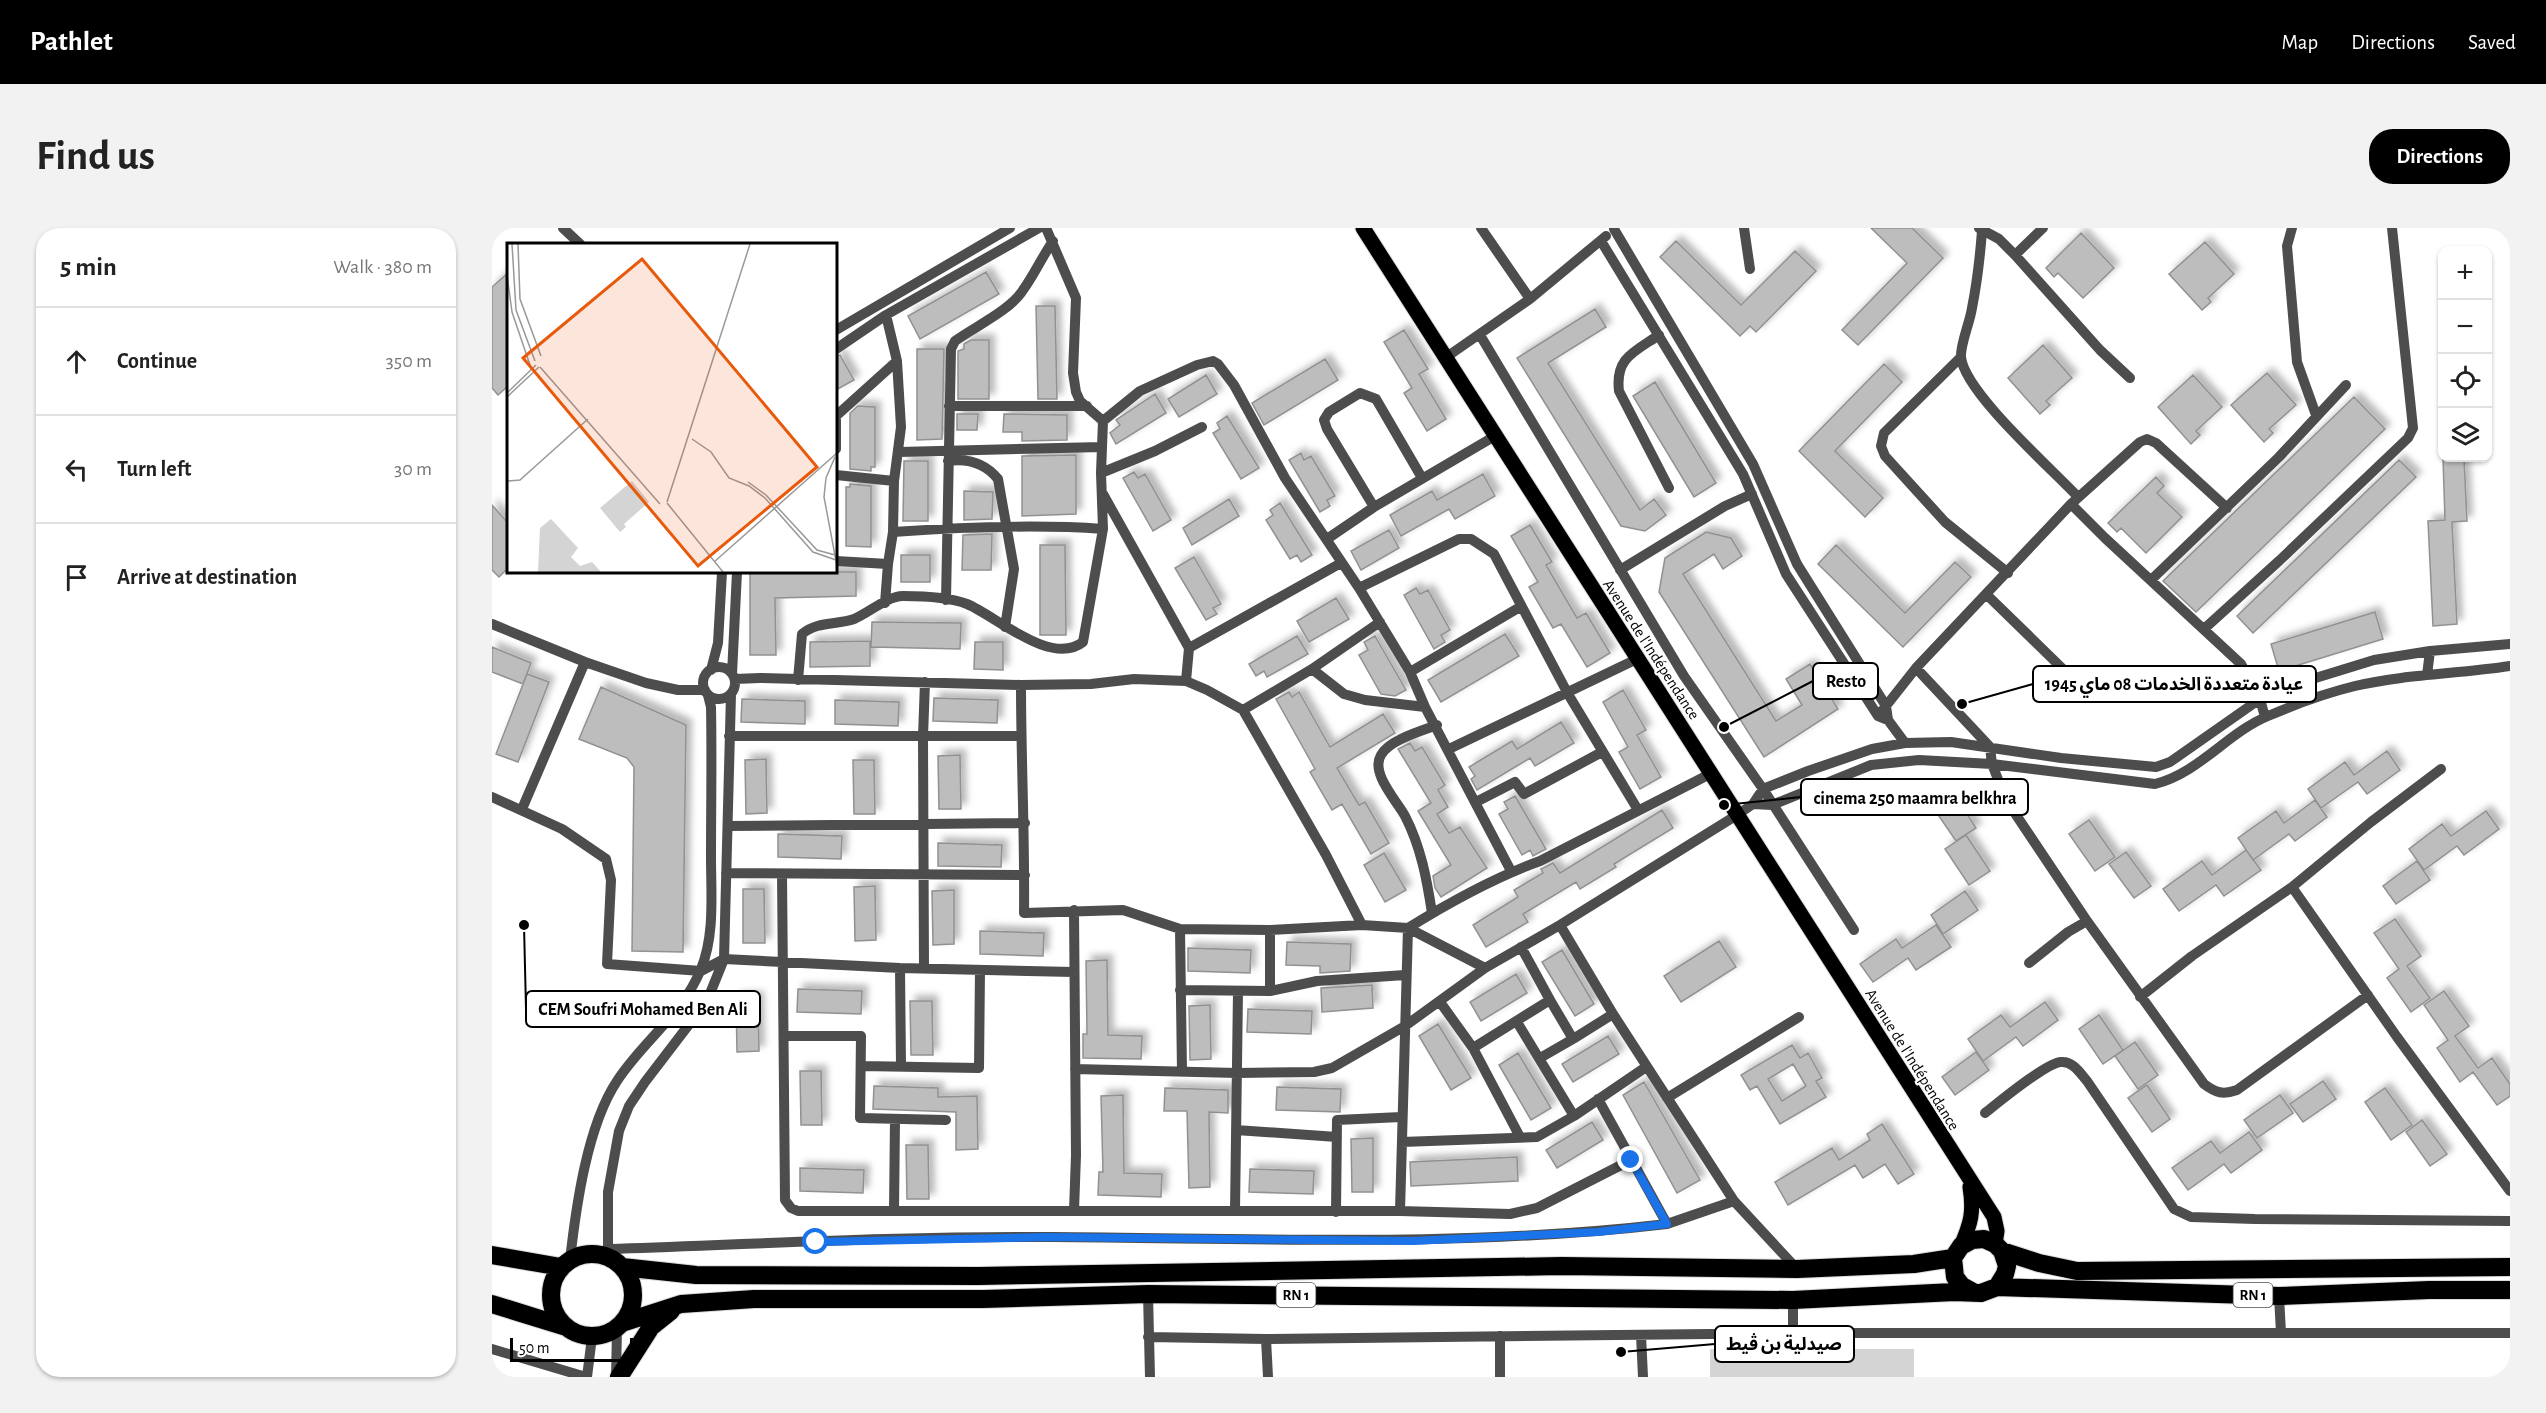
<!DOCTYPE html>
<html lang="en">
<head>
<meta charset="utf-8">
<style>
	body { margin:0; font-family:"Alegreya Sans","Noto Sans Arabic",sans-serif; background:#f2f2f2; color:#222 }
	.controls { position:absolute; right:18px; top:18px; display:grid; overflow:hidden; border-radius:12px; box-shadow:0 2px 4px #0004 }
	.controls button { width:54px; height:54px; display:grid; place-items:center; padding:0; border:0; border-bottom:2px solid #e0e0e0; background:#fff; color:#222; font:30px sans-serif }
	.scale { position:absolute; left:18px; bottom:15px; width:123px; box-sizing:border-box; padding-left:6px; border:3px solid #000; border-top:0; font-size:16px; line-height:21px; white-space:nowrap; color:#000; -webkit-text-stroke:4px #fff; paint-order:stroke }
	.stop { position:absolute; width:18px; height:18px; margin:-14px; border:4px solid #1a73e8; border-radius:50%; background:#fff }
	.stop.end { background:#1a73e8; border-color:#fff; box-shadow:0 2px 6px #0008 }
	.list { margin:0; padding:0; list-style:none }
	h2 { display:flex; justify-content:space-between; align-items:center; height:78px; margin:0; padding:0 24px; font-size:26px }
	h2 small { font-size:20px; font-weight:400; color:#767676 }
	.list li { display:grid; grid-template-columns:39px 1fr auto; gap:18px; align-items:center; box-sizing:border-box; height:108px; padding:0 24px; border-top:2px solid #e0e0e0 }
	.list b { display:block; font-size:22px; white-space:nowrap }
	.list em { font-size:20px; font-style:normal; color:#767676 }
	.icon { flex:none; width:33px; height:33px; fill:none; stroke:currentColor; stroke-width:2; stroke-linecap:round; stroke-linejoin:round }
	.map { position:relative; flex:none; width:2018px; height:1149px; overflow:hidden; border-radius:24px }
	header { display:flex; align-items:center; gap:36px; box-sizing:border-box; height:84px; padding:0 30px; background:#000; color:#fff }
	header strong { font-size:28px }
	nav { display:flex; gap:33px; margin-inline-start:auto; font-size:21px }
	.intro { display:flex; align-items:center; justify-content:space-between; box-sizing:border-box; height:144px; padding:0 36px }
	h1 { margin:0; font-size:42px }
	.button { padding:15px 27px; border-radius:24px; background:#000; color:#fff; font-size:21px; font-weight:700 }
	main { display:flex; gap:36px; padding:0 36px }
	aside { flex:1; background:#fff; border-radius:24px; box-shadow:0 2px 4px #0004 }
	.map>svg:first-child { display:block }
	.garden { fill:#d4d4d4 }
	.building { fill:#bdbdbd; stroke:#919191; stroke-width:1.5; fill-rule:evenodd; filter:url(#shadow) }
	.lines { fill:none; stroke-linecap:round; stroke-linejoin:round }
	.major-casing { stroke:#dbdbdb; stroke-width:17 }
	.highway-casing { stroke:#dbdbdb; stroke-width:20 }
	.minor { stroke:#4d4d4d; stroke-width:10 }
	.major { stroke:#000; stroke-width:15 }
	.highway { stroke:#000; stroke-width:18 }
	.route { stroke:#1a73e8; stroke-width:8 }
	.labels { text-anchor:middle; stroke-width:4.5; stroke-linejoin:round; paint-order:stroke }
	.shield { fill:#fff; stroke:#4c4c4c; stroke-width:1.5 }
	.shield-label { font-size:15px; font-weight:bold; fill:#000 }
	.street-label { font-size:16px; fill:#000; stroke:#fff }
	.inset-road { fill:none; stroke:#999; stroke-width:1.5 }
	.view { fill:#e8590c; fill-opacity:0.15; stroke:#e8590c; stroke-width:3 }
	.inset-edge { fill:none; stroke:#000; stroke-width:3 }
	.leader { fill:none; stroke:#000; stroke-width:2 }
	.callout-dot { fill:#000; stroke:#fff; stroke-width:2 }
	.callout { fill:#fff; stroke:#000; stroke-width:2 }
	.callout-label { font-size:18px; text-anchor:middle; font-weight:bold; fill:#000 }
</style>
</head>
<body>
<header>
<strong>Pathlet</strong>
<nav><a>Map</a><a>Directions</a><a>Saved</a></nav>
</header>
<div class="intro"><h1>Find us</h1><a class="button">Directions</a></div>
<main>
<aside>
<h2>5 min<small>Walk · 380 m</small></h2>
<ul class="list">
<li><svg class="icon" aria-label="ahead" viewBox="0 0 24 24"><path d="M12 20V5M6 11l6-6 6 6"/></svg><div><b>Continue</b></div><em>350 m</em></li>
<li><svg class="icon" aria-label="left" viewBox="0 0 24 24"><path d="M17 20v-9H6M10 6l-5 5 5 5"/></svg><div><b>Turn left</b></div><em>30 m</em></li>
<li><svg class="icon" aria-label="arrive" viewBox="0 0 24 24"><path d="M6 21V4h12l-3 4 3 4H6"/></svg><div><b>Arrive at destination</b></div></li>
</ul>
</aside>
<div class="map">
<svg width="2018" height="1149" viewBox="0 0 2018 1149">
	<defs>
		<filter id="shadow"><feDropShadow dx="5.5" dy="-5.5" stdDeviation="3" flood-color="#0004"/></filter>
	</defs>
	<rect width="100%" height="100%" fill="#fff"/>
	<path class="garden" d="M1218,1121H1422V1149H1218Z"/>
	<path class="building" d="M1379,0H1420L1451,30L1366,117L1350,102L1415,35Z
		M1589,5L1622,40L1591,70L1566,45L1562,49L1554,40Z
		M1184,13L1249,77L1303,23L1324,43L1264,104L1258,98L1248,108L1168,29Z
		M1713,14L1742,46L1716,70L1719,74L1710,82L1677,46Z
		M494,44L507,66L428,111L416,88Z
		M16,45V158L6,167L0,160V59Z
		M544,78H563L565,171H546Z
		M1103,81L1114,99L1056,135L1148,282L1162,271L1174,287L1153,303L1129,298L1025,130Z
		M912,102L936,141L927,146L954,191L935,203L912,165L920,160L892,114Z
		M479,112H497V171H466V123L472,121V116Z
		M1551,117L1580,150L1554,173L1558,177L1548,186L1516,150Z
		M425,121H452L450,211L425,212Z
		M348,127L362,152L344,162V128Z
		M833,131L846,152L772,197L760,175Z
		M1392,136L1410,154L1343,223L1391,270L1373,289L1307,223Z
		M1775,145L1804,177L1777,201L1781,205L1772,214L1739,177Z
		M714,147L725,166L687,189L676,171Z
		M1701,147L1730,179L1704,203L1708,207L1699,216L1666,179Z
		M1163,154L1224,255L1202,269L1141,168Z
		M663,166L674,185L624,216L618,205L628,197L624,192Z
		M1862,169L1893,201L1704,384L1671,353Z
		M366,178L383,179V239H379V243L358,241V185Z
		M465,186H486L485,202H465Z
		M512,186L575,187V212L530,213V204H511Z
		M735,188L767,240L749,251L721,205L728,201L725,195Z
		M809,225L812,232L819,228L843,268L835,272L838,278L828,284L797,232Z
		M584,227V286L530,288V228Z
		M1951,230H1972L1975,293L1960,294L1965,396L1941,398L1936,293L1953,292Z
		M1907,232L1924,249L1761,405L1745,388Z
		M412,233H436V293H411Z
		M642,244L646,250L653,246L679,292L661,303L631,250Z
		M991,246L1003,268L963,291L957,281L909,308L898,287L940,263L945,272Z
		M1664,249L1672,258L1665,265L1690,289L1654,325L1629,300L1625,304L1616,295Z
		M358,256L379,258V319L354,318V259H358Z
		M472,263L501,264L500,291L472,292Z
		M737,271L747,288L700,317L691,300Z
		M788,275L820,327L809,334L805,327L798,331L774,292L781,287L778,282Z
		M0,277L16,295V340L7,349L0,342Z
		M1038,297L1060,334L1054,337L1085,390L1094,385L1118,425L1095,439L1069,396L1061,400L1037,359L1046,354L1019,308Z
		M897,302L907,320L869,342L859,323Z
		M1214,304L1239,310L1250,328L1231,341L1222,326L1191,346L1284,493L1310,477L1294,451L1318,436L1346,481L1272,529L1167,364L1173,330Z
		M500,306L499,342H470L471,307Z
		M548,317H573L574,407H548Z
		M1344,317L1413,385L1463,334L1479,349L1411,419L1326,336Z
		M409,327H438V354H409Z
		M702,329L729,376L721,380L725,386L714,392L683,340Z
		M258,344H364V368L283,370L284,427H258Z
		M924,360L928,366L936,362L958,402L949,407L953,414L942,421L912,367Z
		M844,370L857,391L817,414L805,393Z
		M1883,384L1891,411L1787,443L1779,416Z
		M380,394L469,395L468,421L379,419Z
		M1013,406L1027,428L949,474L936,452Z
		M805,408L816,426L775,449L772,443L764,448L757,436Z
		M883,408L914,462L903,468L889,466L867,427L876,422L872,414Z
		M378,413V438L318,439V414Z
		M483,414H511V442L482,441Z
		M0,419L39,435L31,456L0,444Z
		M35,446L57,454L26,534L4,526Z
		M109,459L194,497L191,724L140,723L142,539L135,530L87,511Z
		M1131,462L1154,502L1145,507L1169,549L1148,561L1127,524L1136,519L1111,474Z
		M797,464L800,469L807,464L838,519L891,486L903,505L845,540L867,577L873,574L897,615L879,626L850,576L840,582L818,544L823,541L784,471Z
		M442,470L506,472L505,495L441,493Z
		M250,471L313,473V496L249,494Z
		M343,472L407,474L406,498L343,496Z
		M1069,494L1082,515L1043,538L1038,530L985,562L979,551L983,548L977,539L1020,513L1025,521Z
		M918,515L923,523L930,519L953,557L946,562L956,579L945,586L957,605L968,599L995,640L949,669L943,660L941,648L959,637L926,583L939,575L906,521Z
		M1895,523L1908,542L1875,566L1866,554L1829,580L1816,561L1853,534L1862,547Z
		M468,527L469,581H447L446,528Z
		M274,531L275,585L254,586L253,532Z
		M361,532H382L383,586H362Z
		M1461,564L1484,600L1464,613L1440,578Z
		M1023,568L1054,621L1041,628L1038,622L1030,627L1007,586L1016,581L1012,574Z
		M1823,572L1835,589L1803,613L1797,606L1761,632L1746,610L1784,583L1792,595Z
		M1170,582L1181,600L1122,636L1124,639L1088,661L1084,654L1031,686L1036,694L994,719L981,697L1026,669L1022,662L1051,645L1049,641L1061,635L1068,645Z
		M1994,583L2007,601L1972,627L1965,618L1932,642L1917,621L1950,596L1959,608Z
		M1597,592L1623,629L1603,643L1577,606Z
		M286,606L350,608L349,631L286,629Z
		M1474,607L1498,643L1477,657L1453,621Z
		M446,615L510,617L509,639L446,638Z
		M1754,622L1769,642L1732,668L1724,657L1687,683L1671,661L1710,633L1720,647Z
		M1634,624L1659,658L1642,670L1617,636Z
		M892,625L914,662L893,674L872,637Z
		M1925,633L1938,652L1904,676L1891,658Z
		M383,658L384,712L363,713L362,659Z
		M251,661H272L273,715H251Z
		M462,662V716L441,717L440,663Z
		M1473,663L1486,682L1451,706L1439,687Z
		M1903,691L1929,728L1915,738L1938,770L1919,784L1895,750L1907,741L1882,705Z
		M1444,697L1459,719L1424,742L1416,730L1381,754L1368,736L1404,711L1410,720Z
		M488,703L552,705L551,728L488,726Z
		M1227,713L1244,739L1189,774L1172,748Z
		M795,714L859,716L858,743L828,745V738L794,737Z
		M696,720L759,722L758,745L696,743Z
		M1070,722L1102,776L1083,788L1050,734Z
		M615,732L616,807L650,808L649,831L591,830V806H595L594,733Z
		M1024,746L1035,765L989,793L978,774Z
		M880,757L881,780L830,784L829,760Z
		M306,761L370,763L369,786L305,784Z
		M1952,763L1977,798L1963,808L1986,840L2000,830L2018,856V868L2005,877L1981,844L1968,854L1945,820L1956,812L1932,777Z
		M266,769L267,823L245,824L244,770Z
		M418,773H440L441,827H419Z
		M1553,774L1566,792L1531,818L1524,809L1491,833L1476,811L1509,787L1518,799Z
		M718,777L719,831L698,832L697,778Z
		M756,781L820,783L819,806L755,804Z
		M1607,787L1631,822L1611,836L1587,801Z
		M946,796L979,850L959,862L927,808Z
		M1116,808L1127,826L1081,854L1070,836Z
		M1643,814L1666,847L1646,861L1623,828Z
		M1300,817L1308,830L1316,825L1330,850L1324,853L1334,869L1288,896L1265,858L1258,862L1249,847ZM1301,836L1314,858L1290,873L1276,851Z
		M1484,824L1497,842L1463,867L1450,849Z
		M1026,825L1059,880L1039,892L1007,837Z
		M308,843H329L330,897H309Z
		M1831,853L1844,871L1811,894L1798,876Z
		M1152,854L1208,952L1185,965L1131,867Z
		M1655,857L1678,891L1660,904L1636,870Z
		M382,858L446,860V869L485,868L486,921L464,922V884L381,881Z
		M785,859L849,861L848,884L784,882Z
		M673,860L736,862V885L717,884L718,959L697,960L695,883H672Z
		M1893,860L1920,897L1899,912L1873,874Z
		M631,867L632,945L670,946L669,969L606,967L607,944H611L609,868Z
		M1788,867L1801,885L1765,910L1752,892Z
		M1930,892L1955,926L1938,938L1914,904Z
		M1100,894L1111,912L1065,940L1054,922Z
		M1390,896L1422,946L1406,956L1393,936L1371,950L1363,937L1296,977L1283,954L1340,920L1347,932L1378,912L1375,906Z
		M1757,904L1770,922L1739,945L1732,936L1696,962L1680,940L1719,913L1728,925Z
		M881,910V964H860L859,911Z
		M414,917H436L437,971H415Z
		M1025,929L1026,953L919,958L918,934Z
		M308,940L372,942L371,965L308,963Z
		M758,941L822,943L821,966L757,964Z"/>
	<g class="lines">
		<g class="major-casing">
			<path id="major" d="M871,0L1502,989L1505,1003L1503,1016
				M1469,1018C1479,995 1482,984 1478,959"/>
		</g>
		<g class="highway-casing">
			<path id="highway" d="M1510,1023L1547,1035L1585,1043L2018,1039
				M59 1067a41 41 0 1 1 82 0a41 41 0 1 1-82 0Z
				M0,1027L69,1039
				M130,1039L204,1047L486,1048L1069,1038L1305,1041L1422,1036L1461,1030
				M1505,1059L1787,1068L1937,1062H2018
				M0,1076L74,1099
				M130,1095L189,1076L262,1071H491L656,1066L1301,1072L1462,1064L1489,1065L1505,1059L1513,1046L1515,1038L1510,1023L1503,1016L1492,1011L1480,1012L1469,1018L1461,1030L1463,1049L1470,1058L1481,1064
				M127,1149L159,1099L179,1083"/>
		</g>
		<path class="minor" d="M71,0L88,16
			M989,0L1038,71
			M1252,0L1258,41
			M1487,0L1507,11L1523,27L1608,122L1638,150
			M1493,0L1490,3C1488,29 1485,55 1480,80C1478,94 1468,117 1469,129C1472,164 1561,242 1586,269
			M1800,0L1795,18L1805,134L1824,187
			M1122,1L1261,236L1305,336L1394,478L1396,492
			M1109,13L1251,246L1294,346L1386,488L1396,492L1413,515
			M1523,27L1551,0
			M344,102L518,0
			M988,107L1192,448L1271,561L1362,702
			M1167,107C1142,124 1123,130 1127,163L1177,260
			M344,121L394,87L547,0
			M1469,129L1392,205L1389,218L1393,228L1453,294L1516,345
			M953,130L1038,71L1114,8
			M457,178H595
			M611,193L648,163L705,137L721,133L726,136L742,157L793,250L867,360L918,444L933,479L1019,643
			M344,221V188L405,133
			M407,224L610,219
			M456,233C476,230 493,235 506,251L522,341L513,399
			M609,245L663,223L710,199
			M344,247L402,253
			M611,266L697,420L694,453
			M1579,276L1613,310L1749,436L1768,471L1773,489
			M882,279L835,201L832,192L837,184L868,165L884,171L930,250
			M401,304C471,299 542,296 611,301
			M835,311L882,279L1003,208
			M344,333L396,336
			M1128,342L1233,278L1260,266
			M1659,352L1787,229L1854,157
			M867,360L967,311H979L1002,326L1076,466L1146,582
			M1495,367L1575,445
			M454,372L459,121L463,113C482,99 519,82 531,62C542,47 550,29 561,13
			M393,375L396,336L401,304L402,253L409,199L405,133L394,87
			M0,396L93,434L154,455L186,462H213
			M1712,401L1788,332L1916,210L1921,200L1900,0
			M697,420L849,335
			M211 455a16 16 0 1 1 32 0a16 16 0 1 1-32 0Z
			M1424,440L1498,519L1500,536L1514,572L1595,693L1712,856C1724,865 1731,867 1745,862L1876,767
			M820,441L852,466L873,472L933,479
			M219,442L226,415L230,344
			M918,444L1028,379
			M240,446L245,344
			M1935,447L1938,423
			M243,451L268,450L529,457L599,456L642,451L694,453L715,462L751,482L834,627L870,697
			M306,452L310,406C325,393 345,397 362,391C377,385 395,368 411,368C430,368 457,369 475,376C504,388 559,439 591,414L611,301L609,245L611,193L588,173L584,164L581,145L584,70L554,0
			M529,457C529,533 533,609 532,685L631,682L688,701L778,702L870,697L916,700L993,740
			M751,482L820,441L888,394
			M1390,483L1424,440L1579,276L1648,214L1655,211L1664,215L1735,280
			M237,508H529
			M957,521L1145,431
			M0,569L70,601L114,631L119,652L115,736L209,743L232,731L408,740L582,744
			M984,574L1023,554L1032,566L1110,524
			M1261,576L1280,577L1379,537L1427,532L1500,536L1663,556C1707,545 1735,505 1776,488C1804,476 1834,465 1863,458C1914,446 1967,446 2018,438
			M30,581L93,434
			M236,598L533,595
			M234,645L533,647
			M290,646L293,972L299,980L306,983H908L1018,986L1045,980L1139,932
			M1800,659L1905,809L2018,963
			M940,685C935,652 929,619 913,588C905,573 878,545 889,527C897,512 929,503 945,497
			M1068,697L1121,786L1242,973L1305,1041
			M688,701L690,844
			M1029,719L1058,772
			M1537,735L1576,704L1595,693
			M408,740L409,838
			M432,741L431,509L433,454
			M688,762L778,763L825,753L913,747
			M778,763V702
			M1648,769L1700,728L1800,659L1879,594L1949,541
			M948,774L981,820L1028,909
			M1025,794L1082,888
			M292,808H369L368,890L454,892
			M981,820L1058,772L1081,811L1121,786
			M1048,830L1081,811
			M369,838L487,840L488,742
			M583,841L745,845L822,844L840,840L913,798L993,740L1068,697L1245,587L1261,576L1271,561L1316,543L1380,521L1413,515L1459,514L1569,530L1664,539L1678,534L1768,471L1817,452L1882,432L1938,423L2018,416
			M1175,870L1307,789
			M1106,871L1175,996L1242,973
			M1493,885C1507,874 1554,835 1569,834C1581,833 1588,845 1595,853L1682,981L1699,989L1763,991L2018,993
			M744,902L845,909
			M910,914L1045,909L1082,888L1154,839
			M402,983L403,891
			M582,983L584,927L582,682
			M743,983L746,763
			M908,983L916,700C958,674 1001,650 1048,633L1218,546
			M844,984L845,892L909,889
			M118,1021C264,1016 412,1008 559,1009C764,1010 970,1020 1175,996
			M116,1029V964L127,903L137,878L153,854L215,773L232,731L239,466
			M78,1032C84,979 95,898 125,853C150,814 191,786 209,741C223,707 219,666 219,629C219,579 220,529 219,479L216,467
			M656,1066L658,1149
			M1787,1068L1789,1105
			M1301,1072V1105
			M1149,1107L1151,1149
			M1008,1108V1149
			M656,1109L774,1111L1301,1105H2018
			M774,1111L776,1149
			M0,1121L94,1149
			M95,1149L100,1109
			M124,1149L125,1101"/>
		<use href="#major" class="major"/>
		<use href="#highway" class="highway"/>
	</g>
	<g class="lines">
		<path class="route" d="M324,1014L555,1009L921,1013L1106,1004L1175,996L1139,932"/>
	</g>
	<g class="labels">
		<g class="shield">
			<rect x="784.5" y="1055" width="39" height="24" rx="4.5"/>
			<rect x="1741.5" y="1055" width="39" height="24" rx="4.5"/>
		</g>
		<g class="shield-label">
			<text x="804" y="1072">RN 1</text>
			<text x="1761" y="1072">RN 1</text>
		</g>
		<g class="street-label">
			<text transform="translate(1160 421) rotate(57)" y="6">Avenue de l'Indépendance</text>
			<text transform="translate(1421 831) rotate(58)" y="6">Avenue de l'Indépendance</text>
		</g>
	</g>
	<g transform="translate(15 15)">
		<rect width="330" height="330" fill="#fff"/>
		<path d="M125,238L142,259L117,281L119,284L113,289L93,265ZM44,276L71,305L64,314L73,323L85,319L94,329H31L33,285Z" fill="#d4d4d4"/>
		<path class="inset-road" d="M5,1L9,67L28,118M11,1L13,56L34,113M0,32L5,69L24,125M33,124L153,261M0,150L29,122M0,154L32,124M185,196L204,209L222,235L242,243L258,255L306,309L329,317M328,214L319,235L317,254L330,323M0,238L13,237L81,176M241,239L259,252L310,307L328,312M160,259L243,1M160,260L216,329M207,319L330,210"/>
		<path class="view" d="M135,16L310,224L191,323L16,115Z"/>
		<rect width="330" height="330" class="inset-edge"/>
	</g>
	<path class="leader" d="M1232 499L1321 453M1470 476L1541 456M1232 577L1309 569M32 697L34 781M1129 1124L1223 1116"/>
	<g class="callout-dot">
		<circle cx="1232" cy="499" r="6"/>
		<circle cx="1470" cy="476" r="6"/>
		<circle cx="1232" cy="577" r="6"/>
		<circle cx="32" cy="697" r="6"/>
		<circle cx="1129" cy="1124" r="6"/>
	</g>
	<g class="callout">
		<rect x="1321" y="435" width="65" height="36" rx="6"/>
		<rect x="1541" y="438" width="283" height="36" rx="6"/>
		<rect x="1309" y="551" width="227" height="36" rx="6"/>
		<rect x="34" y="763" width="234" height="36" rx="6"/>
		<rect x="1223" y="1098" width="139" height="36" rx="6"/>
	</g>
	<g class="callout-label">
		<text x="1354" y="459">Resto</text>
		<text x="1682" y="462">عيادة متعددة الخدمات 08 ماي 1945</text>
		<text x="1423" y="576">cinema 250 maamra belkhra</text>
		<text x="151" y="787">CEM Soufri Mohamed Ben Ali</text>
		<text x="1292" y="1122">صيدلية بن ڤيط</text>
	</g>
</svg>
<div class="controls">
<button>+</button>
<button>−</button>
<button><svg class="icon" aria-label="locate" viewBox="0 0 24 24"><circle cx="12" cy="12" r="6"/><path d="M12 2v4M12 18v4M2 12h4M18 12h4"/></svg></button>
<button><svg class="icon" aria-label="layers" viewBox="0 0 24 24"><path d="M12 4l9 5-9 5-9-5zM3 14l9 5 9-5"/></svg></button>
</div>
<div class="scale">50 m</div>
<div class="stop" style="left:324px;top:1014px"></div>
<div class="stop end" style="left:1139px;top:932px"></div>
</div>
</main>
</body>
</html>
